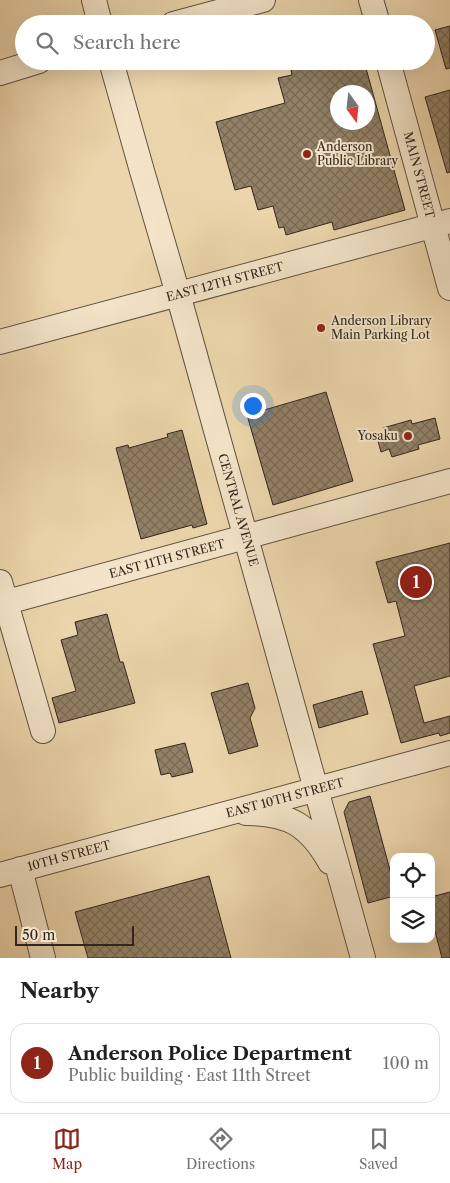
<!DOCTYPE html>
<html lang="en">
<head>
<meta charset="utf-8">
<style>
	body { margin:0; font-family:"Libre Caslon Text",serif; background:#f2f2f2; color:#202124 }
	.controls { position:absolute; right:15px; bottom:15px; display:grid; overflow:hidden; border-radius:10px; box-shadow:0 5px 20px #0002 }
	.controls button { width:45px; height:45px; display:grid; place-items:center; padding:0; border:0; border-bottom:1px solid #e0e0e0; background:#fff; color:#202124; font:25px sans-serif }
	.compass { position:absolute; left:330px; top:85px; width:45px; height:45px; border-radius:50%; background:#fff; box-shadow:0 5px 20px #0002; rotate:165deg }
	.scale { position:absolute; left:15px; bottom:12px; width:119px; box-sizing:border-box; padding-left:5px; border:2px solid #32261d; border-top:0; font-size:14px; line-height:18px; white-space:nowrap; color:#32261d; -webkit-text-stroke:4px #f3e4c9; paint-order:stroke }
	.you { position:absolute; left:252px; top:405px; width:18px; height:18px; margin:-12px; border:4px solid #fff; border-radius:50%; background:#1a73e8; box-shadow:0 0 0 8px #1a73e833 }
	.badge { display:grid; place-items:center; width:32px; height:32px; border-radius:50%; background:#8f2418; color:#fff; font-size:16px; font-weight:700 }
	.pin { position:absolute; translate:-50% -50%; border:2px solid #fff; box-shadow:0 1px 5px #0006 }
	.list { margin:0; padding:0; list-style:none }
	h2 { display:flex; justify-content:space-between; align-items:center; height:65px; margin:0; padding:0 20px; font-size:21px }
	h2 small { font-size:16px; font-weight:400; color:#757577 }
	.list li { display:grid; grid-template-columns:32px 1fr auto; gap:15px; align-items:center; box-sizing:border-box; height:80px; margin:0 10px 10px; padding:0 10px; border:1px solid #e0e0e0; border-radius:15px }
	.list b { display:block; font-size:19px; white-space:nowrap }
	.list p { margin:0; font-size:16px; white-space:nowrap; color:#757577 }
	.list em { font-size:16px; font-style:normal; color:#757577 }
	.icon { flex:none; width:28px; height:28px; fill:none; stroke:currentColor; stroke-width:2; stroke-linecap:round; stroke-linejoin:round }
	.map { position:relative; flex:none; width:450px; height:958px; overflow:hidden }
	.search { position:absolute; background:#fff; box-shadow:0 5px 20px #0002; left:15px; right:15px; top:15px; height:55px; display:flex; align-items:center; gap:12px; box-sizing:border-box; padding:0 18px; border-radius:28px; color:#757577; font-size:19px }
	.sheet { height:155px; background:#fff }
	nav { display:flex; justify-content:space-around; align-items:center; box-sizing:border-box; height:70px; border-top:1px solid #e0e0e0; background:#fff; font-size:14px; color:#757577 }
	nav a { display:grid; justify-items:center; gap:2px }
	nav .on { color:#8f2418 }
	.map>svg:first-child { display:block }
	.building { fill:url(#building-cross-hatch); stroke:#32261d; fill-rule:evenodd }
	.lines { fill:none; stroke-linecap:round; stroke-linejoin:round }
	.minor-casing { stroke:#605241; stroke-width:26 }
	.minor { stroke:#f3e4c9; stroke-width:24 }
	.poi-dot { fill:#8f2418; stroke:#f3e4c9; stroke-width:2 }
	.labels { text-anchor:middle; stroke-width:4; stroke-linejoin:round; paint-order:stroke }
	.poi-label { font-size:12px; fill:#32261d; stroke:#f3e4c9; text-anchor:start }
	.street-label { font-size:12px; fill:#32261d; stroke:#f3e4c9 }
</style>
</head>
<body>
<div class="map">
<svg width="450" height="958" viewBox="0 0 450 958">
	<defs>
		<pattern id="building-cross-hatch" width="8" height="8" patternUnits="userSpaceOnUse" patternTransform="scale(1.25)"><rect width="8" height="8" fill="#938167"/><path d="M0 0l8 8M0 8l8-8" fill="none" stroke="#796954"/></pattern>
	</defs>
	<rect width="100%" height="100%" fill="#ecd5ac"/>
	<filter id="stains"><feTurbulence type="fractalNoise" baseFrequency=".004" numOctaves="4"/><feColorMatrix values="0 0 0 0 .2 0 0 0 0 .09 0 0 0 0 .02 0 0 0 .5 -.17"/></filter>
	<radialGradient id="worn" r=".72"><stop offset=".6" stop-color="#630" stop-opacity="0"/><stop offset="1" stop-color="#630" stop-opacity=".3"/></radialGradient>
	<path class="building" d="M450,26V68L446,69L435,30Z
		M322,61H364L405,210L334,230L332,222L286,235L284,227L279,228L273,206L258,210L251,186L235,190L216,122L285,103L278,78L292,75L291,70ZM338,92H368V122H338Z
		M450,90V172L447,173L425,97Z
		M326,392L353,481L273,505L247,415Z
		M435,418L440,439L418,445L419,449L392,457L389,449L381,452L376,434L384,432L383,428L411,420L412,424Z
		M182,430L207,524L193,528L192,525L141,539L116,448L128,445L129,448L168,437L167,434Z
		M450,543V676L414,686L424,723L450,716V733L440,736L439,733L401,743L373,644L405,636L396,601L388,603L376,562Z
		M107,614L120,662H123L135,703L59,723L52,698L76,691L61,640L78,635L75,622Z
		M248,683L255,708L250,718L258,746L229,754L211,693Z
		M362,691L368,714L319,728L313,705Z
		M185,743L193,772L172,777L170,773L161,775L155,750Z
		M370,796L394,885V896L368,903L344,812L349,802Z
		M209,876L231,958H88L75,912Z
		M450,892V958H442L431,916V897Z"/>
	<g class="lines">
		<g class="minor-casing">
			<path id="minor" d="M94,0L100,24
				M371,0L378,24
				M173,24L263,0
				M111,61L142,171L178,294L363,958
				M388,61L450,288
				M0,73L39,61
				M0,342L450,221
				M0,582L43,731
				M0,604L450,481
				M246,813C289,813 309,825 330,862
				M20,869L43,958
				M0,875L450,753"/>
		</g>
		<use href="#minor" class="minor"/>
	</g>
	<g class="poi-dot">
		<circle cx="307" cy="154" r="5"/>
		<circle cx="321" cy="328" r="5"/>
		<circle cx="408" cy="436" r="5"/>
	</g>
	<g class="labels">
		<g class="poi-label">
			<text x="317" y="151">Anderson<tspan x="317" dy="14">Public Library</tspan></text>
			<text x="331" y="325">Anderson Library<tspan x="331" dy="14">Main Parking Lot</tspan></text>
			<text x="398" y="440" text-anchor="end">Yosaku</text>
		</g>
		<g class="street-label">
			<text transform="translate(419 175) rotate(75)" y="4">MAIN STREET</text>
			<text transform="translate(225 282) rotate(-15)" y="4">EAST 12TH STREET</text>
			<text transform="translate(238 510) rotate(74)" y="4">CENTRAL AVENUE</text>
			<text transform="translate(167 559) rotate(-15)" y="4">EAST 11TH STREET</text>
			<text transform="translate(285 798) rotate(-15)" y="4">EAST 10TH STREET</text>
			<text transform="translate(69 856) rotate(-15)" y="4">10TH STREET</text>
		</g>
	</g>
	<rect width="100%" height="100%" filter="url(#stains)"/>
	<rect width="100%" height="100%" fill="url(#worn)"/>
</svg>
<div class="controls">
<button><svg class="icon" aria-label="locate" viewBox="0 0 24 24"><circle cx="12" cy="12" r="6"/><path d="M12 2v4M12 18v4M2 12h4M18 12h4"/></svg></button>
<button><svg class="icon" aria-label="layers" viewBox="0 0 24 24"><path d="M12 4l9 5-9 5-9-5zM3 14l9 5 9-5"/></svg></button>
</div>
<svg class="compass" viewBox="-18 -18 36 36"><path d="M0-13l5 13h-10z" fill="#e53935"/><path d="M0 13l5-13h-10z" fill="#757577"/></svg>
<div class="scale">50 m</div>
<div class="you"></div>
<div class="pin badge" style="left:416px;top:582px">1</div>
<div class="search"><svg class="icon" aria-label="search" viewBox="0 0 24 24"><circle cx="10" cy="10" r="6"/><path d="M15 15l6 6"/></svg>Search here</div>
</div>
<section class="sheet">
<h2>Nearby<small></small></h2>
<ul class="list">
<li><span class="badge">1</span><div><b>Anderson Police Department</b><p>Public building · East 11th Street</p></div><em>100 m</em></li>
</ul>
</section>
<nav>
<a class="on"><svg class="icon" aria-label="map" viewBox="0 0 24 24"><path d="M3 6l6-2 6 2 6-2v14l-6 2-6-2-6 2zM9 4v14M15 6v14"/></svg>Map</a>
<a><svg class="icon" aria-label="directions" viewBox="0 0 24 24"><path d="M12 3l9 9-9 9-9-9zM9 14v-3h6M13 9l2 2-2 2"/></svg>Directions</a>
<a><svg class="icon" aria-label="saved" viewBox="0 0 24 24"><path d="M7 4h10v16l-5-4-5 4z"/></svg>Saved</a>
</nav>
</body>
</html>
